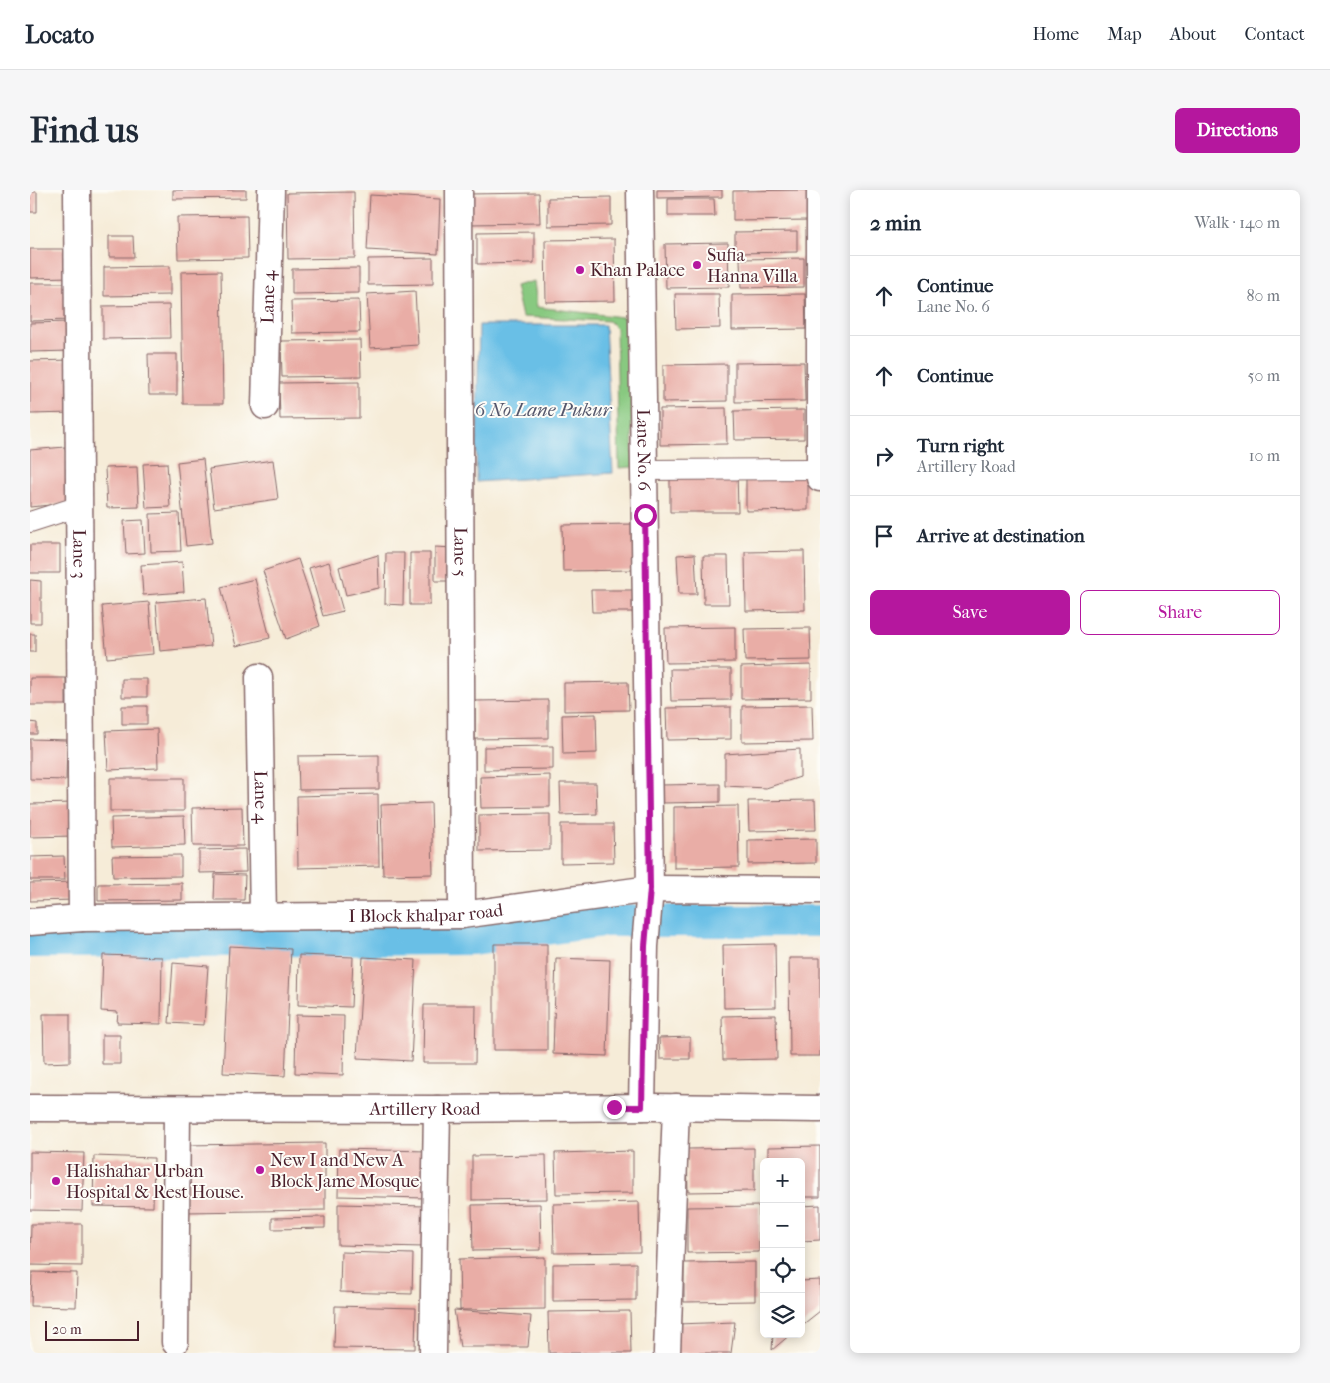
<!DOCTYPE html>
<html lang="en">
<head>
<meta charset="utf-8">
<style>
	body { margin:0; font-family:"IM FELL French Canon",serif; background:#f6f6f7; color:#1f2937 }
	.controls { position:absolute; right:15px; bottom:15px; display:grid; overflow:hidden; border-radius:8px; box-shadow:0 2px 12px #0003 }
	.controls button { width:45px; height:45px; display:grid; place-items:center; padding:0; border:0; border-bottom:1px solid #e0e1e3; background:#fff; color:#1f2937; font:25px sans-serif }
	.scale { position:absolute; left:15px; bottom:12px; width:94px; box-sizing:border-box; padding-left:5px; border:2px solid #4a1f2b; border-top:0; font-size:14px; line-height:18px; white-space:nowrap; color:#4a1f2b; -webkit-text-stroke:4px #fdfcf7; paint-order:stroke }
	.stop { position:absolute; width:15px; height:15px; margin:-11px; border:4px solid #b5179e; border-radius:50%; background:#fff }
	.stop.end { background:#b5179e; border-color:#fff; box-shadow:0 1px 5px #0008 }
	.list { margin:0; padding:0; list-style:none }
	h2 { display:flex; justify-content:space-between; align-items:center; height:65px; margin:0; padding:0 20px; font-size:21px }
	h2 small { font-size:16px; font-weight:400; color:#747a83 }
	.list li { display:grid; grid-template-columns:32px 1fr auto; gap:15px; align-items:center; box-sizing:border-box; height:80px; padding:0 20px; border-top:1px solid #e0e1e3 }
	.list b { display:block; font-size:19px; white-space:nowrap }
	.list p { margin:0; font-size:16px; white-space:nowrap; color:#747a83 }
	.list em { font-size:16px; font-style:normal; color:#747a83 }
	.actions { display:flex; gap:10px; padding:15px 20px }
	.actions a { flex:1; padding:11px 0; border:1px solid #b5179e; border-radius:8px; text-align:center; font-size:18px; color:#b5179e }
	.actions .main { background:#b5179e; color:#fff }
	.icon { flex:none; width:28px; height:28px; fill:none; stroke:currentColor; stroke-width:2; stroke-linecap:round; stroke-linejoin:round }
	.map { position:relative; flex:none; width:790px; height:1163px; overflow:hidden; border-radius:8px }
	header { display:flex; align-items:center; gap:30px; box-sizing:border-box; height:70px; padding:0 25px; background:#fff; border-bottom:1px solid #e0e1e3 }
	header strong { font-size:24px }
	nav { display:flex; gap:28px; margin-inline-start:auto; font-size:18px }
	.intro { display:flex; align-items:center; justify-content:space-between; box-sizing:border-box; height:120px; padding:0 30px }
	h1 { margin:0; font-size:35px }
	.button { padding:12px 22px; border-radius:8px; background:#b5179e; color:#fff; font-size:18px; font-weight:700 }
	main { display:flex; gap:30px; padding:0 30px }
	aside { flex:1; background:#fff; border-radius:8px; box-shadow:0 2px 12px #0003 }
	.map>svg:first-child { display:block }
	.green { fill:#88c980; stroke:#697456 }
	.water { fill:#69bfe6; stroke:#5a6f88 }
	.lines { fill:none; stroke-linecap:round; stroke-linejoin:round }
	.canal { stroke:#69bfe6; stroke-width:32 }
	.building { fill:#e9ada6 }
	.pedestrian-casing { stroke:#866768; stroke-width:22 }
	.minor-casing { stroke:#866768; stroke-width:29 }
	.pedestrian { stroke:#fff; stroke-width:20 }
	.minor { stroke:#fff; stroke-width:26 }
	.route { stroke:#b5179e; stroke-width:6 }
	.poi-dot { fill:#b5179e; stroke:#fdfcf7; stroke-width:2 }
	.labels { text-anchor:middle; stroke-width:4; stroke-linejoin:round; paint-order:stroke }
	.poi-label { font-size:18px; fill:#4a1f2b; stroke:#fdfcf7; text-anchor:start }
	.street-label { font-size:18px; fill:#4a1f2b; stroke:#fdfcf7 }
	.water-label { font-size:19px; font-style:italic; fill:#55576c; stroke:#fdfcf7 }
</style>
</head>
<body>
<header>
<strong>Locato</strong>
<nav><a>Home</a><a>Map</a><a>About</a><a>Contact</a></nav>
</header>
<div class="intro"><h1>Find us</h1><a class="button">Directions</a></div>
<main>
<div class="map">
<svg width="790" height="1163" viewBox="0 0 790 1163">
	<rect width="100%" height="100%" fill="#fdfcf7"/>
	<filter id="ink" filterUnits="userSpaceOnUse"><feTurbulence type="fractalNoise" baseFrequency=".02" numOctaves="2"/><feDisplacementMap in="SourceGraphic" scale="10" xChannelSelector="R" yChannelSelector="G"/><feConvolveMatrix kernelMatrix="1 2 1 2 8 2 1 2 1" color-interpolation-filters="sRGB"/></filter>
	<filter id="wash" filterUnits="userSpaceOnUse"><feTurbulence type="fractalNoise" baseFrequency=".0096" numOctaves="4" result="noise"/><feDisplacementMap in="SourceGraphic" scale="20" xChannelSelector="R" yChannelSelector="G"/><feGaussianBlur stdDeviation="1.12" result="paint"/><feColorMatrix in="noise" values="0 0 0 0 0 0 0 0 0 0 0 0 0 0 0 0 0 1.4 0 .05"/><feComposite in="paint" operator="in"/></filter>
	<g filter="url(#wash)">
		<rect width="100%" height="100%" fill="#f6ecd8"/>
		<path class="green" d="M504,91L507,117L600,128L603,277L589,278L586,138L579,131L492,127L485,96Z"/>
		<path class="water" d="M449,135H575L583,283L446,292Z"/>
		<g class="lines">
			<path class="canal" d="M0,752L443,749L574,731H790"/>
		</g>
		<g id="blocks">
			<path class="building" d="M143,0H216V8L143,9Z
				M627,0H692V7L627,8Z
				M780,0V30L703,31V1Z
				M0,2H7V22H0Z
				M324,2L325,68L258,69L257,3Z
				M509,3L510,33L439,34L438,4Z
				M340,5L410,9L408,64L337,60Z
				M581,7V35L518,36V8Z
				M638,9H684L685,26H638Z
				M217,26L218,68L148,69L147,27Z
				M767,41V62L705,63V42Z
				M504,42V73L447,74V43Z
				M79,46H103L104,67H79Z
				M584,49L585,111L516,112L515,50Z
				M698,53L699,97L636,98L635,54Z
				M0,59H41V87L0,88Z
				M403,68V94L338,95V69Z
				M774,68V97L711,98L710,69Z
				M140,76V105L74,106V77Z
				M329,78V103L262,104V79Z
				M191,81L193,214H153L151,82Z
				M0,93H43V130L0,131Z
				M385,101L388,155L340,158L337,104Z
				M645,104H689L690,138L646,139Z
				M775,104L776,139L702,140V105Z
				M329,110L330,142L262,143L261,111Z
				M139,115L140,148L73,149V116Z
				M39,132L40,161L0,162V133Z
				M330,150L331,186L252,187L251,151Z
				M118,164H147V205H119Z
				M42,170L43,223L0,224V171Z
				M774,172L775,211L705,212V173Z
				M697,174V211L633,212V175Z
				M329,192V228L250,229L249,193Z
				M696,218L697,254L630,255V219Z
				M774,220V249L705,250L704,221Z
				M35,257L40,313L0,317V260Z
				M173,269L182,353L156,356L147,272Z
				M243,270L248,309L184,318L179,279Z
				M137,273L140,317L116,318L113,274Z
				M107,277L109,317L77,318L75,278Z
				M707,280L708,322H640V281Z
				M778,284V320L716,321V285Z
				M149,323L151,361L121,362L120,324Z
				M113,330L115,363L96,364L94,331Z
				M605,334V380L533,381L532,335Z
				M0,355H30V383H0Z
				M405,357L424,358V391H405Z
				M774,361L775,420L716,421L715,362Z
				M356,363H374L373,415L355,414Z
				M380,363H400V415H380Z
				M665,364L667,404H649L647,365Z
				M348,365L349,398L316,405L309,377Z
				M673,366H698L699,414H674Z
				M268,369L290,436L256,449L233,381Z
				M152,372L154,402L113,405L111,375Z
				M299,372L313,421L293,426L279,378Z
				M225,389L240,448L206,456L191,397Z
				M0,390L11,391V433H0Z
				M561,400H607L608,422H562Z
				M176,408L181,456L130,461L126,412Z
				M119,412L123,464L77,468L72,416Z
				M705,437V472L636,473L635,438Z
				M780,438L781,470L715,471L714,439Z
				M0,444H5V462H0Z
				M781,475V508L711,509V477Z
				M640,479H701V510L641,511Z
				M0,488H36V515H0Z
				M92,489H117V507H92Z
				M598,492L599,520L534,521V493Z
				M518,510V548L445,549V511Z
				M782,515L783,551L712,552V516Z
				M92,516H117V534H92Z
				M701,517V549L637,550L636,518Z
				M566,524L567,563L533,564L532,525Z
				M0,532L7,533V544H0Z
				M127,539L128,578L78,580L76,541Z
				M0,549L37,550L36,590L0,589Z
				M523,556V579L454,580V557Z
				M770,559V587L736,598L695,596V564Z
				M349,565V599L269,600L268,566Z
				M520,585V617L451,618L450,587Z
				M80,588H154V621H80Z
				M530,593H566L567,624L531,625Z
				M690,594V612L631,613V595Z
				M348,604L349,676L268,678L267,606Z
				M785,610L786,640L719,641L718,611Z
				M44,613V646L0,647V614Z
				M401,613L403,684L353,685L351,615Z
				M708,616L709,677L644,678V617Z
				M212,617L213,656H163L162,618Z
				M520,624V660L449,661V625Z
				M154,626L155,655L82,657L81,628Z
				M531,634H583L584,672L531,673Z
				M786,649V673L718,674V650Z
				M215,659L216,682L169,683V660Z
				M151,665V686L83,687L82,666Z
				M34,666L35,690H0V667Z
				M185,684L215,685L214,710H184Z
				M47,692V710L0,711V693Z
				M152,693V710L68,711V694Z
				M464,754H517V860H464Z
				M745,754L746,817L694,818L693,755Z
				M199,756L261,759L255,886L193,883Z
				M73,765L132,767L131,834L87,833L88,822L71,821Z
				M269,765L323,767L321,817L268,815Z
				M333,767L386,770L381,871L327,868Z
				M526,768L580,770L577,866L523,864Z
				M759,768H790V866H760Z
				M143,773L178,776L174,835L139,833Z
				M394,815H446L445,873H393Z
				M13,824H40V872L14,873Z
				M266,825L314,826L313,885L265,883Z
				M746,825L747,869L693,870L692,826Z
				M72,845H90V874H72Z
				M660,847V869H630L629,848Z
				M295,953V1020L155,1022L154,955Z
				M790,956V1007H771V972H738V957Z
				M724,958V1001L658,1002L657,959Z
				M309,959L397,961L396,1008L308,1006Z
				M603,961V1003L526,1004L525,963Z
				M0,962L54,963L52,1021L0,1020Z
				M516,965L517,1009L442,1010V966Z
				M64,966L124,968L123,1017L63,1016Z
				M609,1012L610,1062L524,1063L523,1014Z
				M308,1014L395,1016L394,1057L308,1055Z
				M510,1014L511,1060L443,1061L442,1015Z
				M790,1015V1050L771,1051V1016Z
				M729,1016V1062L657,1063V1017Z
				M295,1027V1038L242,1039V1028Z
				M1,1034H52V1076L0,1075Z
				M311,1062L383,1064L382,1104L310,1102Z
				M515,1067V1119L430,1120L429,1069Z
				M725,1072V1111L654,1112V1073Z
				M606,1073V1110L523,1111V1074Z
				M2,1082L47,1083L46,1117L1,1116Z
				M790,1090V1121L771,1136V1091Z
				M305,1116L386,1118L385,1159L304,1158Z
				M424,1120L501,1126L498,1157H430Z
				M600,1121L601,1163H519L518,1122Z
				M705,1132L701,1163H646L647,1134Z
				M743,1144H761L742,1160Z"/>
		</g>
	</g>
	<g filter="url(#ink)">
		<use href="#blocks" fill-opacity="0" stroke="#866768" stroke-width="1"/>
		<g class="lines">
			<g class="pedestrian-casing">
				<path id="pedestrian" d="M614,280L790,279
					M0,332L50,316"/>
			</g>
			<g class="minor-casing">
				<g id="minor">
					<path id="s1" d="M47,0L52,728"/>
					<path id="s2" d="M429,0L432,725"/>
					<path id="s3" d="M610,0L620,699L615,756L612,917"/>
					<path d="M790,0V288"/>
					<path id="s4" d="M235,216L241,0"/>
					<path id="s5" d="M229,487L233,727"/>
					<path id="s6" d="M0,732L52,728L432,725L620,699L790,700"/>
					<path id="s7" d="M0,918L407,919L622,917L790,919"/>
					<path d="M145,1152L147,919"/>
					<path d="M403,1163L407,919"/>
					<path d="M637,1163L646,917"/>
				</g>
			</g>
			<use href="#pedestrian" class="pedestrian"/>
			<use href="#minor" class="minor"/>
		</g>
	</g>
	<g class="lines" filter="url(#ink)">
		<path class="route" d="M584,917H612L615,756L620,699L615,325"/>
	</g>
	<g class="poi-dot">
		<circle cx="667" cy="75" r="5"/>
		<circle cx="550" cy="80" r="5"/>
		<circle cx="230" cy="980" r="5"/>
		<circle cx="26" cy="991" r="5"/>
	</g>
	<g class="labels">
		<g class="poi-label">
			<text x="677" y="71">Sufia<tspan x="677" dy="21">Hanna Villa</tspan></text>
			<text x="560" y="86">Khan Palace</text>
			<text x="240" y="976">New I and New A<tspan x="240" dy="21">Block Jame Mosque</tspan></text>
			<text x="36" y="987">Halishahar Urban<tspan x="36" dy="21">Hospital &amp; Rest House.</tspan></text>
		</g>
		<g class="street-label">
			<text dy="6" stroke="none"><textPath href="#s4" startOffset="109">Lane 4</textPath></text>
			<text dy="6" stroke="none"><textPath href="#s3" startOffset="260">Lane No. 6</textPath></text>
			<text dy="6" stroke="none"><textPath href="#s2" startOffset="362">Lane 5</textPath></text>
			<text dy="6" stroke="none"><textPath href="#s1" startOffset="364">Lane 3</textPath></text>
			<text dy="6" stroke="none"><textPath href="#s5" startOffset="120">Lane 4</textPath></text>
			<text dy="6" stroke="none"><textPath href="#s6" startOffset="396">I Block khalpar road</textPath></text>
			<text dy="6" stroke="none"><textPath href="#s7" startOffset="395">Artillery Road</textPath></text>
		</g>
		<g class="water-label">
			<text x="513" y="226">6 No Lane Pukur</text>
		</g>
	</g>
</svg>
<div class="controls">
<button>+</button>
<button>−</button>
<button><svg class="icon" aria-label="locate" viewBox="0 0 24 24"><circle cx="12" cy="12" r="6"/><path d="M12 2v4M12 18v4M2 12h4M18 12h4"/></svg></button>
<button><svg class="icon" aria-label="layers" viewBox="0 0 24 24"><path d="M12 4l9 5-9 5-9-5zM3 14l9 5 9-5"/></svg></button>
</div>
<div class="scale">20 m</div>
<div class="stop" style="left:615px;top:325px"></div>
<div class="stop end" style="left:584px;top:917px"></div>
</div>
<aside>
<h2>2 min<small>Walk · 140 m</small></h2>
<ul class="list">
<li><svg class="icon" aria-label="ahead" viewBox="0 0 24 24"><path d="M12 20V5M6 11l6-6 6 6"/></svg><div><b>Continue</b><p>Lane No. 6</p></div><em>80 m</em></li>
<li><svg class="icon" aria-label="ahead" viewBox="0 0 24 24"><path d="M12 20V5M6 11l6-6 6 6"/></svg><div><b>Continue</b></div><em>50 m</em></li>
<li><svg class="icon" aria-label="right" viewBox="0 0 24 24"><path d="M7 20v-9h11M14 6l5 5-5 5"/></svg><div><b>Turn right</b><p>Artillery Road</p></div><em>10 m</em></li>
<li><svg class="icon" aria-label="arrive" viewBox="0 0 24 24"><path d="M6 21V4h12l-3 4 3 4H6"/></svg><div><b>Arrive at destination</b></div></li>
</ul>
<div class="actions"><a class="main">Save</a><a>Share</a></div>
</aside>
</main>
</body>
</html>
